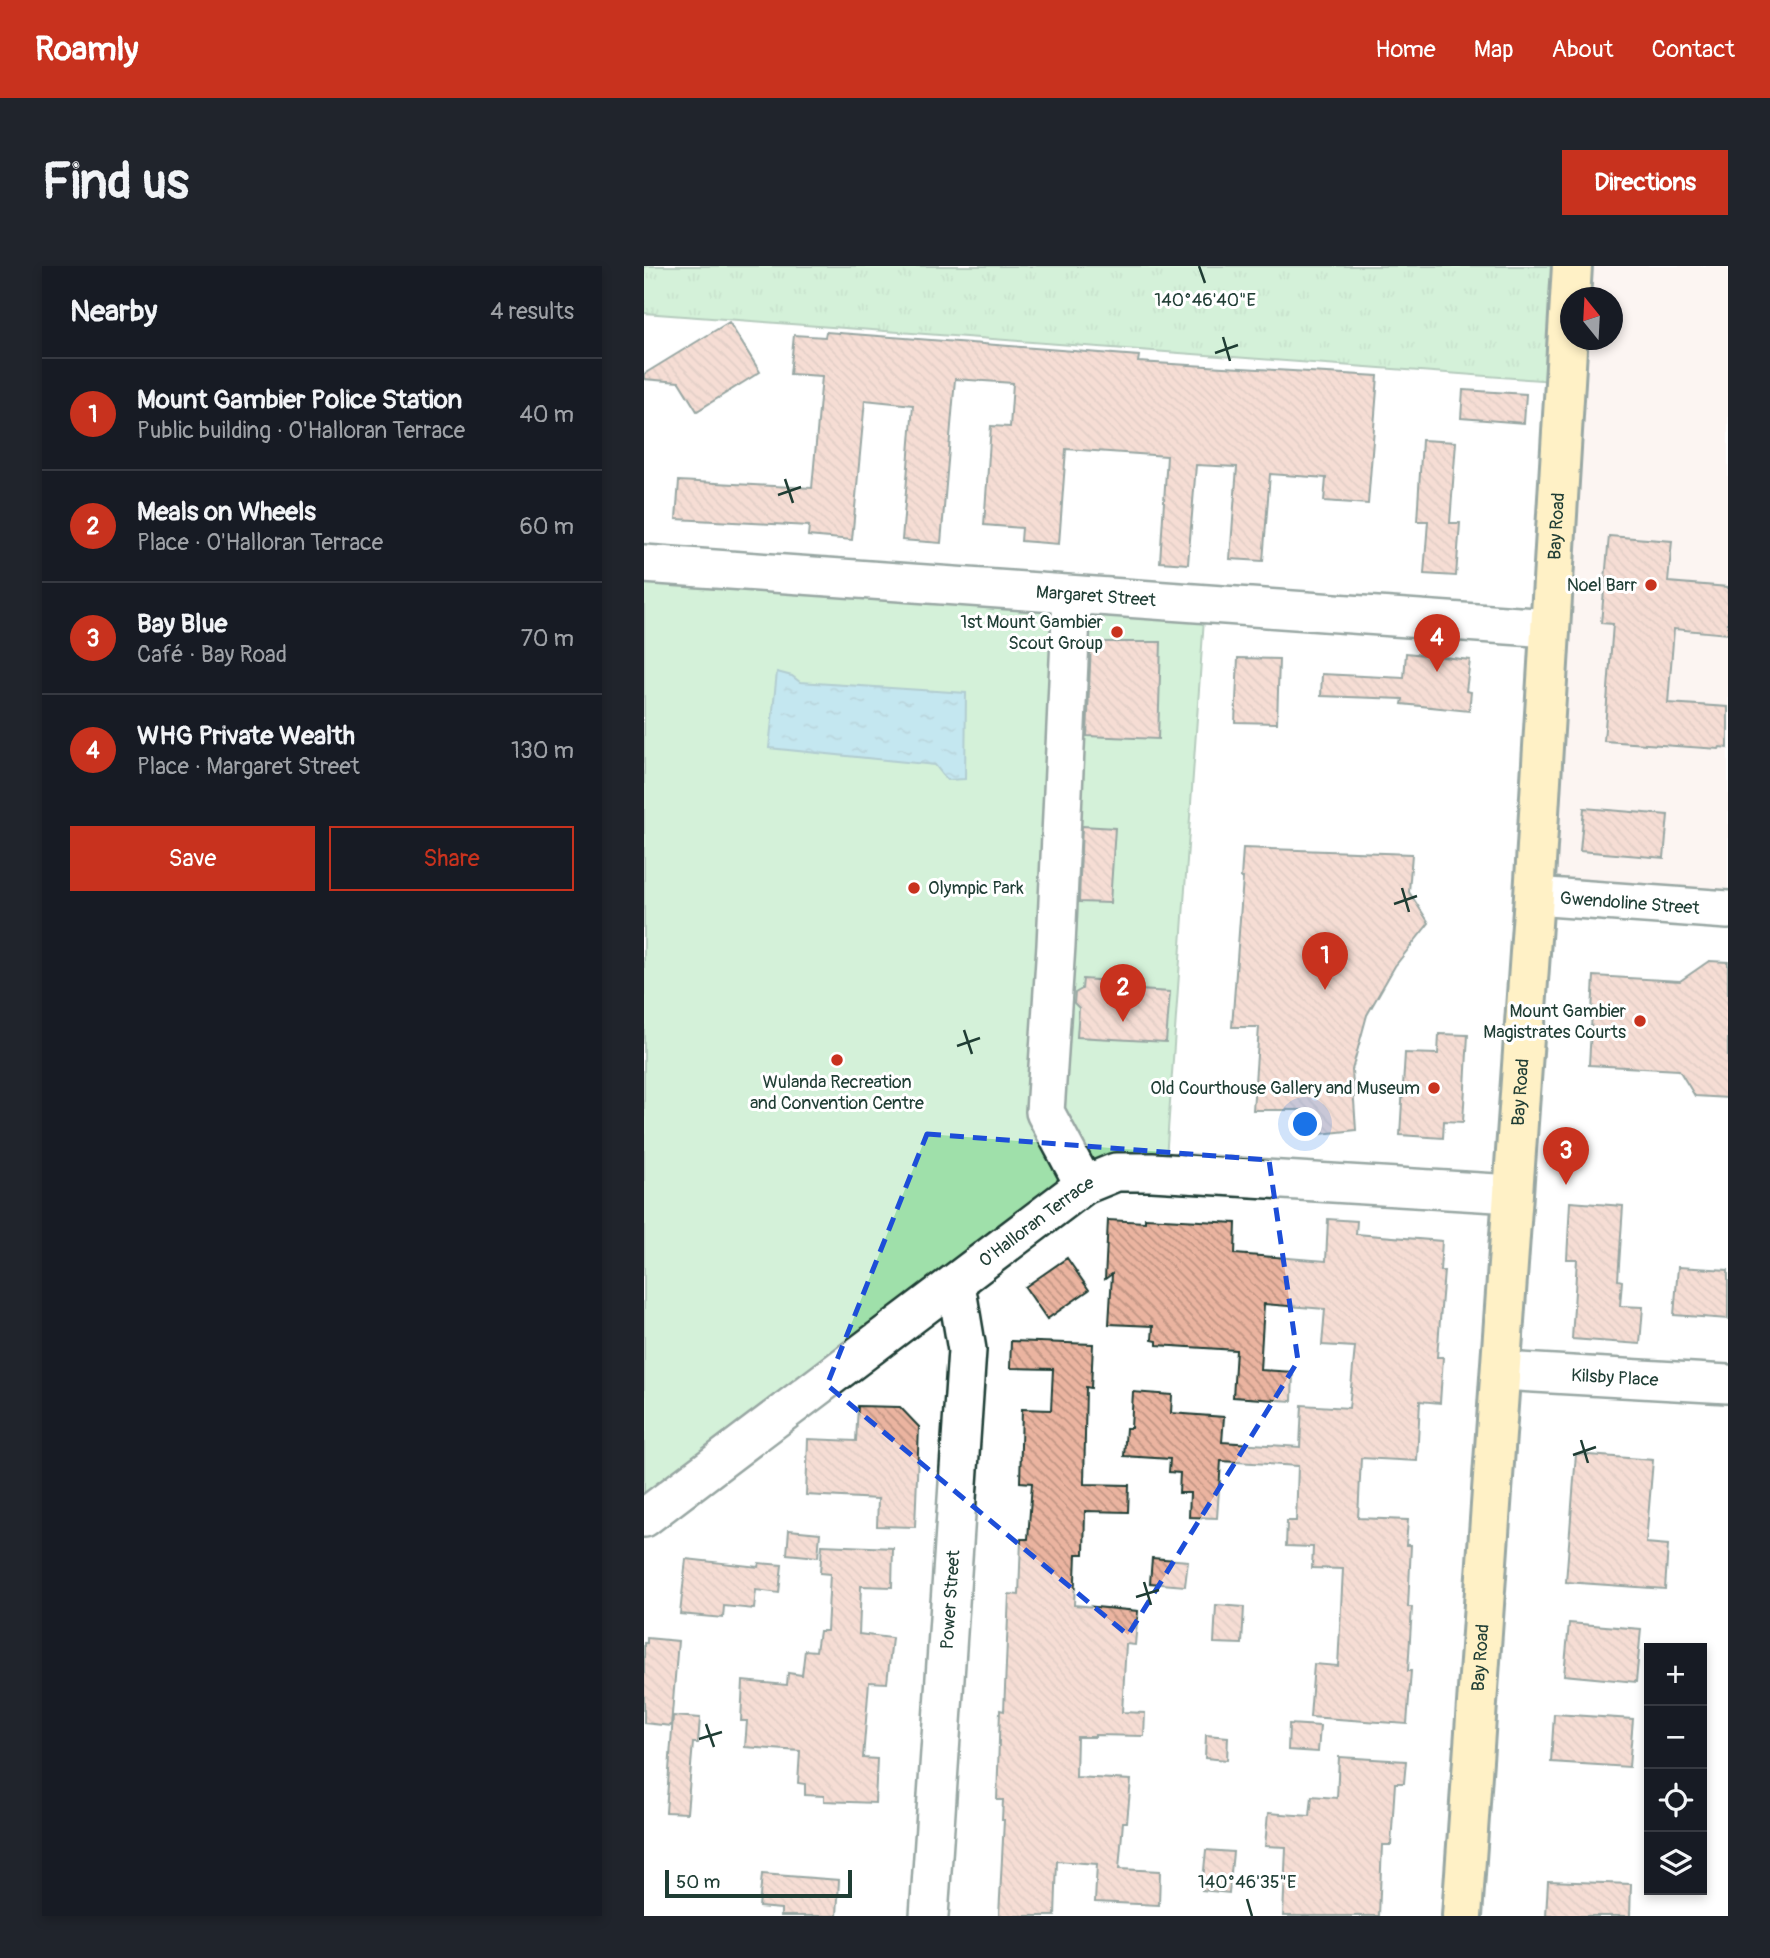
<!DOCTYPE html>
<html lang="en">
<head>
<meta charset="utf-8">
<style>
	body { margin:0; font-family:Pangolin,sans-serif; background:#20242c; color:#f1f3f6 }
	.controls { position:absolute; right:21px; bottom:21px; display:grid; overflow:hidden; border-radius:0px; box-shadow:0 4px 10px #0003 }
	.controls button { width:63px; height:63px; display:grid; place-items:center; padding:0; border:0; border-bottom:2px solid #363941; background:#171b24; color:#f1f3f6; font:35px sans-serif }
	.compass { position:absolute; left:916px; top:21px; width:63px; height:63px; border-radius:50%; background:#171b24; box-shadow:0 4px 10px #0003; rotate:342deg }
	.scale { position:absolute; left:21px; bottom:18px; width:187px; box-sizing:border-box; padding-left:7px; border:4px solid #1f3d34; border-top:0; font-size:19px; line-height:24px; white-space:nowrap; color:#1f3d34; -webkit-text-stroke:5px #fff; paint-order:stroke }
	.you { position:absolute; left:662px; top:859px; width:24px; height:24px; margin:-18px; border:5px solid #fff; border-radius:50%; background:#1a73e8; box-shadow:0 0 0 10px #1a73e833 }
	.badge { display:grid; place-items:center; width:46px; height:46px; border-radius:50%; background:#c8321e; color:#fff; font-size:23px; font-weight:700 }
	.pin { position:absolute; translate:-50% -58px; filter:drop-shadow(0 2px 4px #0008) }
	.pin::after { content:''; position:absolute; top:37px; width:24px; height:21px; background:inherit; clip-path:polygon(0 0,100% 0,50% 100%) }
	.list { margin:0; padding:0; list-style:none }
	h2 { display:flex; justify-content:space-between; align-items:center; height:91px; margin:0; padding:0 28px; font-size:30px }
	h2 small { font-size:23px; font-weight:400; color:#9ea1a6 }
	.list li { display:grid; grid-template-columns:46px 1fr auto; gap:21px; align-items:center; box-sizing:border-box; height:112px; padding:0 28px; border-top:2px solid #363941 }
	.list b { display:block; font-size:26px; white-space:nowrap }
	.list p { margin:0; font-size:23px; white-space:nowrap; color:#9ea1a6 }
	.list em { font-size:23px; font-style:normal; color:#9ea1a6 }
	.actions { display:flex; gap:14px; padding:21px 28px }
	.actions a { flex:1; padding:16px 0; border:2px solid #c8321e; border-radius:0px; text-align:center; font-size:24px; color:#c8321e }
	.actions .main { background:#c8321e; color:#fff }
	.icon { flex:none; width:38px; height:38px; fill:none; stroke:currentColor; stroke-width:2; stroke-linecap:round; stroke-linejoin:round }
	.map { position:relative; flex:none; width:1084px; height:1650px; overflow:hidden; border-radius:0px }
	header { display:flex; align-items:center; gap:42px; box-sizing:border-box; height:98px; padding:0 35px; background:#c8321e; color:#fff }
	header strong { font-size:33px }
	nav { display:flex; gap:38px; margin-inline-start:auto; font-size:24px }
	.intro { display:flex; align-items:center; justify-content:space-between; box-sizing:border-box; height:168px; padding:0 42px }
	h1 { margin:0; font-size:49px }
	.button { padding:18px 32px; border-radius:0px; background:#c8321e; color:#fff; font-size:24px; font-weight:700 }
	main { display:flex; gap:42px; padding:0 42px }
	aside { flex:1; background:#171b24; border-radius:0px; box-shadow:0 4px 10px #0003 }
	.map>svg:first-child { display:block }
	.built { fill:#f9e8e2; fill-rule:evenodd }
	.grass { fill:url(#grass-tufts); stroke:#5f8e6f; stroke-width:2 }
	.garden { fill:#9fe0aa; stroke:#5f8e6f; stroke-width:2 }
	.water { fill:url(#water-ripples); stroke:#579199; stroke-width:2 }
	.building { fill:url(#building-back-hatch); stroke:#1f3d34; stroke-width:2 }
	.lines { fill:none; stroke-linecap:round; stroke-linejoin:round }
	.minor-casing { stroke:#1f3d34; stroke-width:42 }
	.major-casing { stroke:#1f3d34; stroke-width:44 }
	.minor { stroke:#fff; stroke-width:37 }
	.major { stroke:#ffdf80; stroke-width:38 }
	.marked { fill:none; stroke:#1d4ed8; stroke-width:5; stroke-dasharray:14 9; stroke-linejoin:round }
	.ticks { fill:none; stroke:#1f3d34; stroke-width:2.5 }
	.poi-dot { fill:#c8321e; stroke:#fff; stroke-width:2.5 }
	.labels { text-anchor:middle; stroke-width:6; stroke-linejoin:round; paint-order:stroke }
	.street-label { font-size:18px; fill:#1f3d34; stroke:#fff }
	.poi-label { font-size:18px; fill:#1f3d34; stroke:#fff; text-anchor:end }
	.ticks-label { font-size:18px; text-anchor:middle; fill:#1f3d34; stroke:#fff; stroke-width:6; stroke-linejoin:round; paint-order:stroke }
</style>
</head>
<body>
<header>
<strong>Roamly</strong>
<nav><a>Home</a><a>Map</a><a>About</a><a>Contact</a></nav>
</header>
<div class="intro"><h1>Find us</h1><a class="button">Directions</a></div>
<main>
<aside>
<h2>Nearby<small>4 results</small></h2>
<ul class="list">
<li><span class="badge">1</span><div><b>Mount Gambier Police Station</b><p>Public building · O'Halloran Terrace</p></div><em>40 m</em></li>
<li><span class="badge">2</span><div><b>Meals on Wheels</b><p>Place · O'Halloran Terrace</p></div><em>60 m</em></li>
<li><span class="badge">3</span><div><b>Bay Blue</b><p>Café · Bay Road</p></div><em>70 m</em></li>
<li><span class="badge">4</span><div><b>WHG Private Wealth</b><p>Place · Margaret Street</p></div><em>130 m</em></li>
</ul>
<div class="actions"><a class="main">Save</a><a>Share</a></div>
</aside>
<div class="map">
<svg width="1084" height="1650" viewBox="0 0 1084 1650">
	<defs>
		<pattern id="grass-tufts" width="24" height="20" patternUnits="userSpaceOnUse" patternTransform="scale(1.75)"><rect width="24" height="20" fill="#9fe0aa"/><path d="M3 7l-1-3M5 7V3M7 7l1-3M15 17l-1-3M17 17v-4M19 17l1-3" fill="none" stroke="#88c193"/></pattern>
		<pattern id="water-ripples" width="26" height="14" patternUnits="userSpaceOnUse" patternTransform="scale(1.75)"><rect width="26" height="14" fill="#7dc9dd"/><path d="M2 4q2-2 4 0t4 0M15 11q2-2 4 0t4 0" fill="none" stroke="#66a4b4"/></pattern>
		<pattern id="building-back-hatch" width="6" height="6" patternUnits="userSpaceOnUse" patternTransform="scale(1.75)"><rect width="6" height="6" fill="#ebb4a0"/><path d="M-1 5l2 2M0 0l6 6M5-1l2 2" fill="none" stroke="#be9483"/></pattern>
	</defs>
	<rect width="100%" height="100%" fill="#fff"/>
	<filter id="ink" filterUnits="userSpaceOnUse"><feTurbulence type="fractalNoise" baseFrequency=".0143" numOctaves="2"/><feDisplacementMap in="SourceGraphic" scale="14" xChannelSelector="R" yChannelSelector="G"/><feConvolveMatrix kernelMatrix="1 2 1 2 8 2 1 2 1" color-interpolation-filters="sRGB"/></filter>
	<g filter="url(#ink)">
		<path class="built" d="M928,0H1084V642L890,630ZM926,32H968V74H926Z"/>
		<path class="grass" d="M0,0H919L910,115L0,47Z"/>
		<path class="garden" d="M0,298L561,338L521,907L472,906L0,1252Z"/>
		<path class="water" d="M133,406L148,410L156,416L322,427L321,513L303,514L291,499L125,482Z"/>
		<path class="building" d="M85,56L116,106L53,145L35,116L0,113V108Z
			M182,66L495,90L494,96L734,110L724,238L680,235L682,212L626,208L619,295L586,293L593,201L552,199L544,298L516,296L523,190L422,183L415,278L377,275L378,262L340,259L347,160L366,161L369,117L311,113L297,277L258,274L269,139L221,134L208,274L164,270L165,260L32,253L35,215L168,222L178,110L146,108L150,69L181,71Z
			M819,124L882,128L880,157L817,152Z
			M778,174L812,176L806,257H816L812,310L780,308L784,255H773Z
			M965,270L1028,275L1024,316L1084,321V368L1030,363L1024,437L1084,441V482L1076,481L1075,483L960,475L969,358L957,357Z
			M447,376H517L514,473L443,470Z
			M762,387L826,394L822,425L827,426L825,445L758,438L759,433L677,430L678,408L760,412Z
			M594,392L635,393L633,457L591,456Z
			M940,542L1024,549L1020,592L936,585Z
			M438,560L471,562L466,637L435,636Z
			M599,582L768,588L765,626L785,657L751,700L723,749L708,804L712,864L667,869L665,844H609L615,761H588L599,612H597Z
			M1065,695L1084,696V832L1051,830L1035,804L945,799L950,710L1036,715Z
			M439,713L465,715L464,722L526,726L522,776L433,771L435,742L430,737L431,727L438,723Z
			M795,768L824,769L819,856L800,855L799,872L756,869L761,787L794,788Z
			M926,936L979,940L974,1014L978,1015L976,1040L999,1041L996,1078L928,1073L933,993H923Z
			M501,952L592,957L591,988L682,995L684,953L713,955L712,968L798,975L796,1005H800L793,1091H799L796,1137L776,1135L773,1195L717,1192L714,1252L764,1254L762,1279H767L764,1341H768L764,1405H767L763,1458L666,1451L670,1398L694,1400L699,1303L668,1302L669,1281L642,1280L643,1255H652L654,1200L577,1195L573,1252L545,1251L546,1227H535L536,1207L525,1206L526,1193L480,1190L482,1162H487L489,1126L528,1129L527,1147L580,1151L578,1176L656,1181L658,1139L705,1142L711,1081L678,1079L681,1043L620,1038L616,1104L649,1106L648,1135L589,1131L592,1084L513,1079V1075L508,1074L509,1060L465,1058L468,1008L461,1013L464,954L501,956Z
			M423,992L445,1024L403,1053L381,1021Z
			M1034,1001L1084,1004V1053L1030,1049Z
			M367,1075L449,1078L447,1122L442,1121L440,1218L485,1219L484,1246L441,1245L440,1288H432L430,1339L494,1345L491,1379L482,1378L478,1446L501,1447L500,1470L451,1469V1471H433L432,1511L487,1514L483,1556H479L475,1603L516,1605L515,1639L451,1636L453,1598L413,1595L411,1650H355L360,1554H358L359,1534H353L356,1444L360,1445L365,1328L375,1329L377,1273H384L388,1217L376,1216L378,1143L407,1144L409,1103L366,1102Z
			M214,1140L256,1141L275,1161L271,1261L233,1260L234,1233L162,1229L164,1173L212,1175Z
			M932,1188L1009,1194L1002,1277L1024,1279L1021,1323L922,1316Z
			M145,1264L176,1267L174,1291L143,1288Z
			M178,1279L249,1282L248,1321L217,1320L215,1368L248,1372L243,1417L225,1416L219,1492L233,1493L231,1537L180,1535V1530L161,1529V1518L154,1517L156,1485L101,1481L103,1455H97L99,1415L143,1419L144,1407L158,1409L161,1384L172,1385L175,1365H183L186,1308L176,1307Z
			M508,1292L544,1295L541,1320L506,1317Z
			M42,1293L114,1301L115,1297L138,1299L135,1327L112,1324L110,1343L80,1340L79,1352L36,1348Z
			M572,1339L600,1341L598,1378L570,1377Z
			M925,1357L997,1363L992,1416L920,1409Z
			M3,1372L34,1375L27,1460L0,1457V1377H3Z
			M910,1448L989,1453L985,1501L907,1496Z
			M29,1450L56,1452L54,1477H49L43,1547L22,1546Z
			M645,1458L676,1460L674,1486L644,1484Z
			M562,1469L584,1471L583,1494L561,1492Z
			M695,1491L762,1495L760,1517H751L747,1579H738L735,1650H639L642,1581L621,1580L624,1547L666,1550L668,1530L693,1532Z
			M562,1584L589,1586L585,1627L558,1624Z
			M118,1608L195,1614L193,1650H137V1643L115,1641Z
			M904,1615L987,1618L986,1650H902Z"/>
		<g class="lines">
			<g class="minor-casing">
				<g id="minor">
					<path id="s1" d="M0,298L905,362"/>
					<path d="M428,329L412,679L401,846L440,919"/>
					<path id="s2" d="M890,630L1084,644"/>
					<path id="s3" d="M857,1105L1084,1118"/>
					<path id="s4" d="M0,1252L440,919L472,906H508L869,928"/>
					<path id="s5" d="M285,1650L323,1084L312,1018"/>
				</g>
			</g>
			<g class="major-casing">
				<g id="major">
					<path id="s6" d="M818,1650L890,630L928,0"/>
				</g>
			</g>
			<use href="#minor" class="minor"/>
			<use href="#major" class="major"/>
		</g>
	</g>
	<path d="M0 0H1084V1650H0ZM283,868L625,894L654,1095L484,1369L183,1119Z" fill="#fff" fill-opacity=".55" fill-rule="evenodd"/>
	<path class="marked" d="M283,868L625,894L654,1095L484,1369L183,1119Z"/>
	<path class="ticks" d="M555,0L561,17M579,71L586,95M571,87L594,79M141,213L149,237M134,229L157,221M758,622L765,646M750,638L773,630M320,764L328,788M313,780L336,772M937,1174L944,1197M929,1189L952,1181M500,1316L507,1339M492,1331L515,1324M62,1458L70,1481M55,1473L78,1466M603,1633L608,1650"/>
	<g class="poi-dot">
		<circle cx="1007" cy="319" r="7"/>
		<circle cx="473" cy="366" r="7"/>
		<circle cx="270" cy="622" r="7"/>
		<circle cx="996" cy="755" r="7"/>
		<circle cx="193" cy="794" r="7"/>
		<circle cx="790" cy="822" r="7"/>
	</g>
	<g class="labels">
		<g class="street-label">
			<text dy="6" stroke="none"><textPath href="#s6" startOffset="1393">Bay Road</textPath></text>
			<text dy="6" stroke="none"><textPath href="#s1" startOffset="453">Margaret Street</textPath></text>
			<text dy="6" stroke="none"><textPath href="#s2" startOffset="96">Gwendoline Street</textPath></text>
			<text dy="6" stroke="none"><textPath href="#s6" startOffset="826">Bay Road</textPath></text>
			<text dy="6" stroke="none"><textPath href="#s4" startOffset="492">O'Halloran Terrace</textPath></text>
			<text dy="6" stroke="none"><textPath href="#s3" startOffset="114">Kilsby Place</textPath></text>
			<text dy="6" stroke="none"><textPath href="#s5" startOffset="317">Power Street</textPath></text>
			<text dy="6" stroke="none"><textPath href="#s6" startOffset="259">Bay Road</textPath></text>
		</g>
		<g class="poi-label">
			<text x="993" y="325">Noel Barr</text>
			<text x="459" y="362">1st Mount Gambier<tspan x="459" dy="21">Scout Group</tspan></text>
			<text x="284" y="628" text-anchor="start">Olympic Park</text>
			<text x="982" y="751">Mount Gambier<tspan x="982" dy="21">Magistrates Courts</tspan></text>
			<text x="193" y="822" text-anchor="middle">Wulanda Recreation<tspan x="193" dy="21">and Convention Centre</tspan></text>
			<text x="776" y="828">Old Courthouse Gallery and Museum</text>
		</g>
	</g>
	<g class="ticks-label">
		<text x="561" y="40">140°46'40"E</text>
		<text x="603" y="1622">140°46'35"E</text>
	</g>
</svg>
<div class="controls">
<button>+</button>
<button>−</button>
<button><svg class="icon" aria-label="locate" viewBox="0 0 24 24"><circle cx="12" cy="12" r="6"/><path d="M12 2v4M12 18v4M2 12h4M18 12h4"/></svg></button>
<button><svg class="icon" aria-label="layers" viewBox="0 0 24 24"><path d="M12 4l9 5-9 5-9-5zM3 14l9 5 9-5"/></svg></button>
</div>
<svg class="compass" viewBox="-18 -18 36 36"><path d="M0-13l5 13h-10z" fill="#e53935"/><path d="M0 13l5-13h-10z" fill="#9ea1a6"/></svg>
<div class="scale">50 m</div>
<div class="you"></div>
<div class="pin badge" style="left:681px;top:724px">1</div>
<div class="pin badge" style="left:479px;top:756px">2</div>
<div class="pin badge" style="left:922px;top:919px">3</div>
<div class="pin badge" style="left:793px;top:406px">4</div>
</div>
</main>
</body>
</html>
